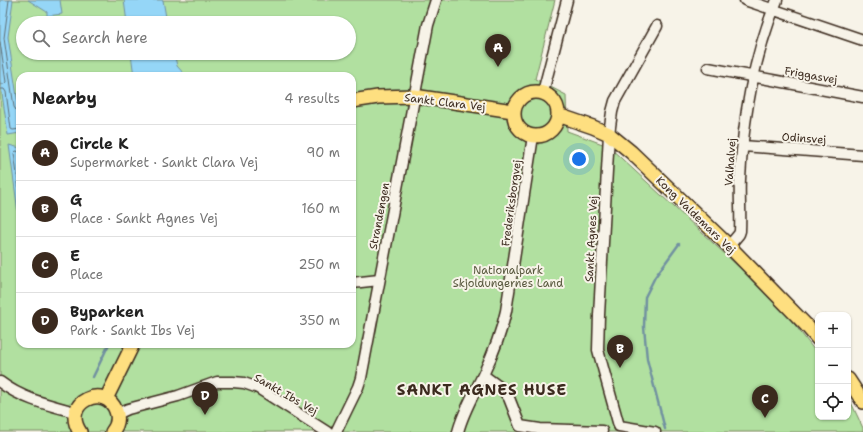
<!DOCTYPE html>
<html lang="en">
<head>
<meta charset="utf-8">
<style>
	body { margin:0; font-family:"Shantell Sans",sans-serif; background:#f2f2f2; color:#222 }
	.controls { position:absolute; right:12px; bottom:12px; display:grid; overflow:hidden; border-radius:8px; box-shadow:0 1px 3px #0004 }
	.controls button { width:36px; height:36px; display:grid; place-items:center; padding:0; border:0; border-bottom:1px solid #e0e0e0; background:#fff; color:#222; font:20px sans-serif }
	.you { position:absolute; left:579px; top:159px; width:14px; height:14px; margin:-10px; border:3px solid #fff; border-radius:50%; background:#1a73e8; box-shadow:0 0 0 6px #1a73e833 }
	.badge { display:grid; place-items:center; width:26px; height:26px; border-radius:50%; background:#3b2a1e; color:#fff; font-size:13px; font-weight:700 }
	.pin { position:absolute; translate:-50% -33px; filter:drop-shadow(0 1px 2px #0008) }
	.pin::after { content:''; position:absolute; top:21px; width:14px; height:12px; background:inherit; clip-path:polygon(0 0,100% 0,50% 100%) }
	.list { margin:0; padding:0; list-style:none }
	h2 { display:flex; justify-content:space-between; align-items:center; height:52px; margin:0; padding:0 16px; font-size:17px }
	h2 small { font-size:13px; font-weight:400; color:#767676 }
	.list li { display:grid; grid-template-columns:26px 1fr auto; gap:12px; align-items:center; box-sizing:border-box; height:56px; padding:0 16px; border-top:1px solid #e0e0e0 }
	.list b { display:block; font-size:15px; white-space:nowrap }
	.list p { margin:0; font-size:13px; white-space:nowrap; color:#767676 }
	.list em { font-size:13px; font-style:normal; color:#767676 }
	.icon { flex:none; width:22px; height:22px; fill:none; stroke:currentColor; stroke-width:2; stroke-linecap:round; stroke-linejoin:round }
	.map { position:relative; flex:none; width:863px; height:432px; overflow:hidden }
	.search { position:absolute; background:#fff; box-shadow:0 1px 3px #0004; left:16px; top:16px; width:340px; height:44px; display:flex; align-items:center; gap:10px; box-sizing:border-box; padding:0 14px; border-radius:22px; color:#767676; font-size:15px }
	.panel { position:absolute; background:#fff; box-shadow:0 1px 3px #0004; left:16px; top:72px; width:340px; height:276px; border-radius:12px }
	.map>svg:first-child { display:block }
	.green { fill:#b1e0a0; stroke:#76855f; fill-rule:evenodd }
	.water { fill:#95d6f7; stroke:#7191a0 }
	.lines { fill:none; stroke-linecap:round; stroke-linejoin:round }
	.shore { stroke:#5f6f75; stroke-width:1 }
	.stream { stroke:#7191a0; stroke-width:2.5 }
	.minor-casing { stroke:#3b2a1e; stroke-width:13 }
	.major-casing { stroke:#3b2a1e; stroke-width:16 }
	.minor { stroke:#f7f3e8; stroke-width:10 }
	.major { stroke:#fedf80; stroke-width:13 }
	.labels { text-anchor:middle; stroke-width:4; stroke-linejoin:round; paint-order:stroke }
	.street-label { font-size:11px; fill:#3b2a1e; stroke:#f7f3e8 }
	.park-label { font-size:11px; fill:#58583e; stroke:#f7f3e8 }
	.district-label { font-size:15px; font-weight:bold; letter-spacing:1px; fill:#3b2a1e; stroke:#f7f3e8 }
</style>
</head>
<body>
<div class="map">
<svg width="863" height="432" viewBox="0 0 863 432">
	<rect width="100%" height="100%" fill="#f7f3e8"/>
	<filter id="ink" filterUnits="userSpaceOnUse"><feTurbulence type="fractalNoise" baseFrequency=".025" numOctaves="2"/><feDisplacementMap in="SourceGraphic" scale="8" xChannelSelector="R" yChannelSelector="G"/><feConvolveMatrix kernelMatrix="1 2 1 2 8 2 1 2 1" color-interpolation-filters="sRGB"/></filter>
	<g filter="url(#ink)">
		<path class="green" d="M0,0H555L535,79L566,95L567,131L608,146L779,304L818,355V417H848V396L863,428V432H0ZM23,23H349V53H23ZM20,76H352V344H20Z"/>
		<path class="water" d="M0,0H13L8,37L19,110H20V133L8,135L0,80Z
			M28,0H60L62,14L47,16V12Z
			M124,0H163L167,23H127Z
			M134,53H174L177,66L186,76H134L131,54Z
			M9,145L20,148L19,220Z"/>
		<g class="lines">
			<path class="shore" d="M9,0L4,38L14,107L16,110L20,111
				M0,42L6,82L4,84H0
				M0,89H4L6,92L11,129L13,130L20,129
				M20,152L16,151L14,153L20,196"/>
			<path class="stream" d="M93,377L109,344
				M665,429L647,359L644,327L645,297L655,277L679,244"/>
			<g class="minor-casing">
				<path id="minor" d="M745,0L863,40
					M708,68L863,97
					M543,92L567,0
					M743,146L863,155
					M729,246L739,234L740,231C741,214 739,196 740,179C743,118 754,56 777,0
					M352,283L379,280
					M483,375L502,389L509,398L520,426L540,429L602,431
					M0,382C22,399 49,405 75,412
					M117,414L128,409L178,396L217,382H233L244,383L258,388L327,432
					M336,432L358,387L361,378L428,25L436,0
					M458,432C463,412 474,394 483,375C493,354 501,334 506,311L533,136
					M655,432L619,426L598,350L599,315L609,134L612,112L615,101L657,26"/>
			</g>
			<g class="major-casing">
				<path id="major" d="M514 114a22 22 0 1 1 44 0a22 22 0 1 1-44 0Z
					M352,101L378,97L414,96L513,111
					M558,115L593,127L609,134L631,152L729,246L806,325L818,339
					M848,379L863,402
					M106,399L133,344
					M80,432C60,402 106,382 116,411C119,419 117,426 112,432"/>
			</g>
			<use href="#minor" class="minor"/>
			<use href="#major" class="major"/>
		</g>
	</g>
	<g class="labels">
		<g class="street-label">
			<text transform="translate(811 75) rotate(10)" y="4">Friggasvej</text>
			<text transform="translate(445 102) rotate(7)" y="4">Sankt Clara Vej</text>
			<text transform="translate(804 138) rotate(4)" y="4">Odinsvej</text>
			<text transform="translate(730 162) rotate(-86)" y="4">Valhalvej</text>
			<text transform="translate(511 203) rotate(-82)" y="4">Frederiksborgvej</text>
			<text transform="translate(696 215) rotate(44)" y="4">Kong Valdemars Vej</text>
			<text transform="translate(379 216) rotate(-79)" y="4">Strandengen</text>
			<text transform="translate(591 239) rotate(-87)" y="4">Sankt Agnes Vej</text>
			<text transform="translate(286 394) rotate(30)" y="4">Sankt Ibs Vej</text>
		</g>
		<g class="park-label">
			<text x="508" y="274">Nationalpark<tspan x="508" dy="13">Skjoldungernes Land</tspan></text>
		</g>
		<g class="district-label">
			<text x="482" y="395">SANKT AGNES HUSE</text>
		</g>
	</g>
</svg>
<div class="controls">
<button>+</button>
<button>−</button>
<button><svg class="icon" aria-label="locate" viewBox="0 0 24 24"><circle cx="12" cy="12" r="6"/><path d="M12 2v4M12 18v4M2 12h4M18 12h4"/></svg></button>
</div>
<div class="you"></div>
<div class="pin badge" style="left:498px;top:67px">A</div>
<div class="pin badge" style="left:620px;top:368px">B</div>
<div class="pin badge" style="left:765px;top:418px">C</div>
<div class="pin badge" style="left:205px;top:415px">D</div>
<div class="search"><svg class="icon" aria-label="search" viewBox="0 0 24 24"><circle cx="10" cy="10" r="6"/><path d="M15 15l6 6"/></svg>Search here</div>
<section class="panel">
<h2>Nearby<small>4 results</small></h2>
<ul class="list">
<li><span class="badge">A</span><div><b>Circle K</b><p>Supermarket · Sankt Clara Vej</p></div><em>90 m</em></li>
<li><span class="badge">B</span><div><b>G</b><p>Place · Sankt Agnes Vej</p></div><em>160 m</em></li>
<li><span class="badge">C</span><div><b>E</b><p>Place</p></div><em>250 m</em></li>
<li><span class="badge">D</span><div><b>Byparken</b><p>Park · Sankt Ibs Vej</p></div><em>350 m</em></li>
</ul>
</section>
</div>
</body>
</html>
